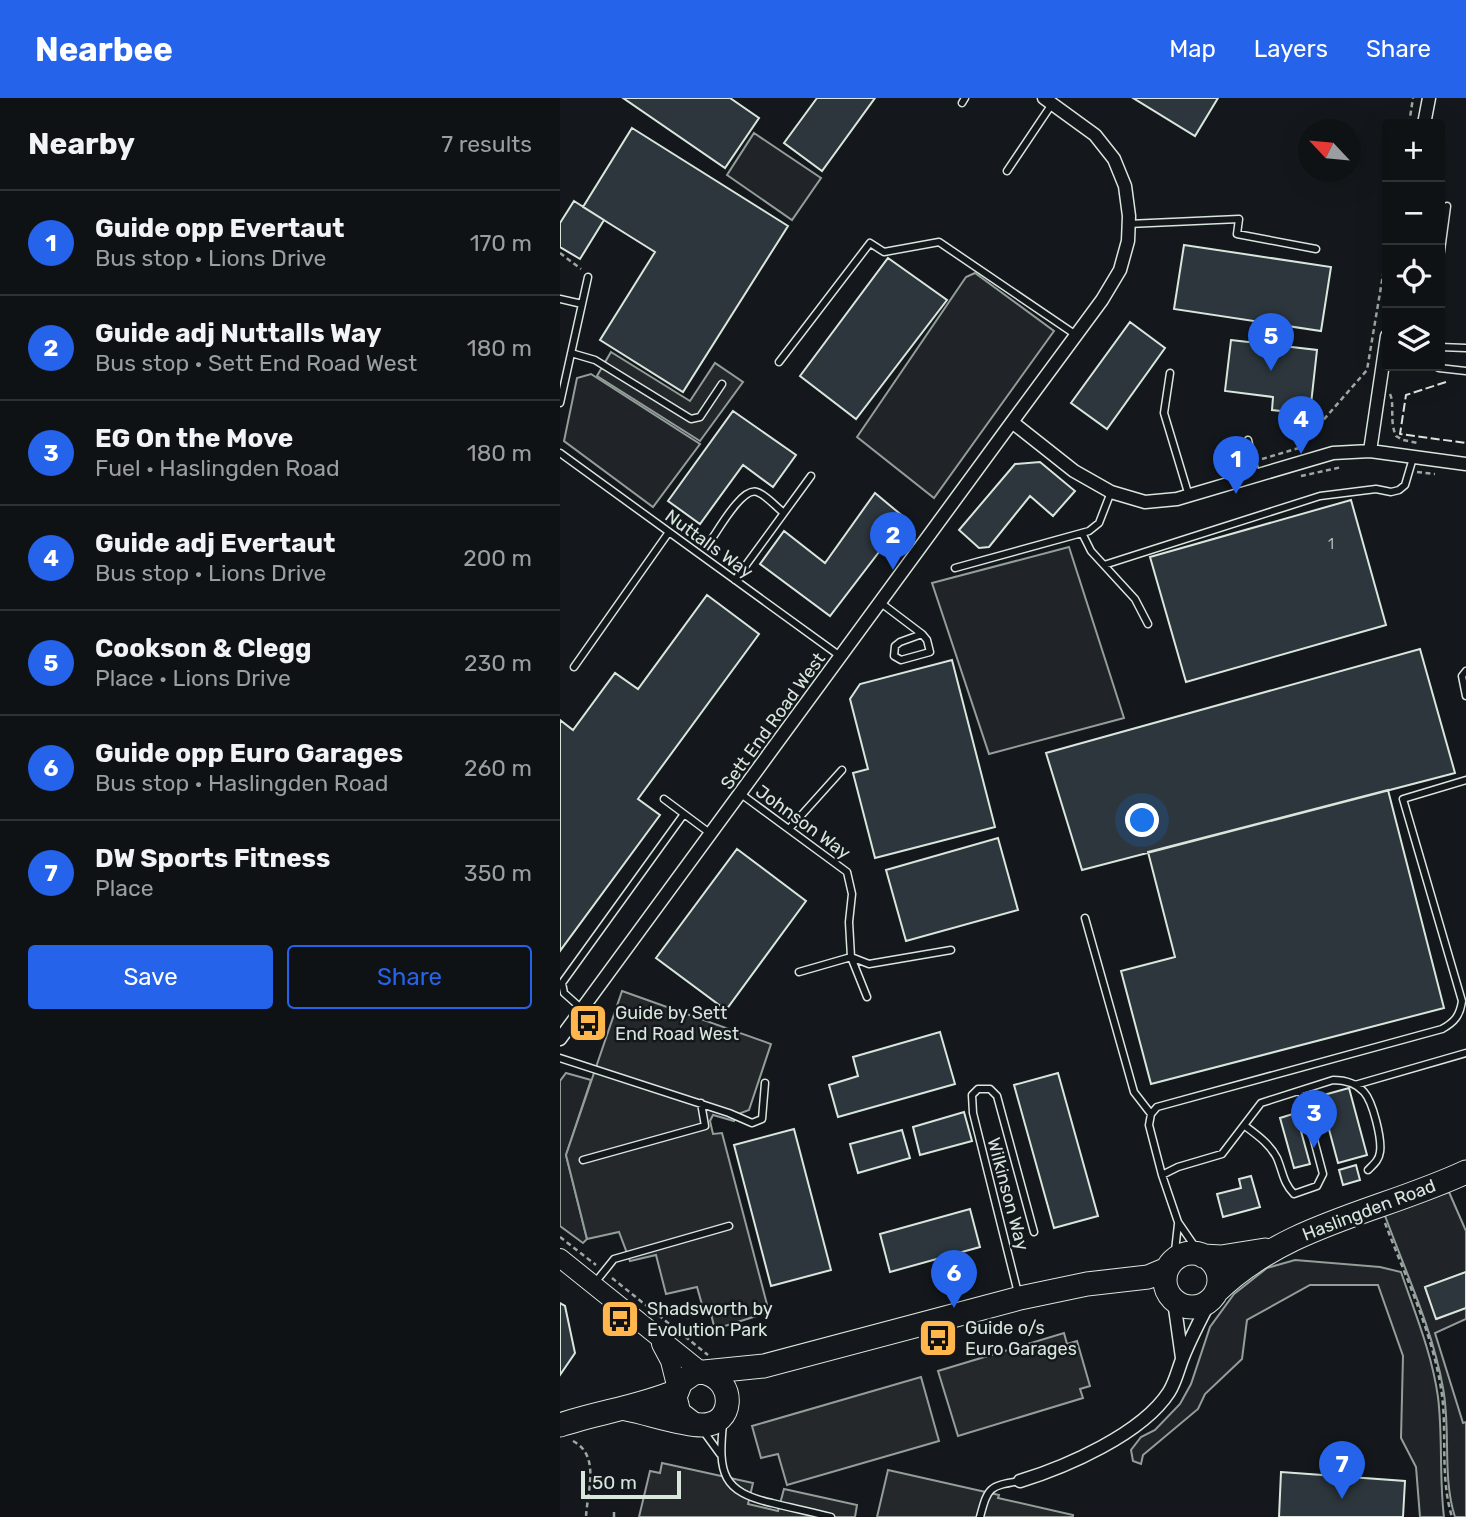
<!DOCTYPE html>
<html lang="en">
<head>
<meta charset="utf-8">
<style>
	body { margin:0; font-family:Rubik,sans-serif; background:#181b1e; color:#f1f3f6 }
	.controls { position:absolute; right:21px; top:21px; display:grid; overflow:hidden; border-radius:7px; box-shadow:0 7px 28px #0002 }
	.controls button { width:63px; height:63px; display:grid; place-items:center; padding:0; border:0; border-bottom:2px solid #2f3234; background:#0f1215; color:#f1f3f6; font:35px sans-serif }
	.compass { position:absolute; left:738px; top:21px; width:63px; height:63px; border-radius:50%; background:#0f1215; box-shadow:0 7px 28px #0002; rotate:296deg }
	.scale { position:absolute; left:21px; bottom:18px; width:100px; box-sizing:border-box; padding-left:7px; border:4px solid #d8e6dc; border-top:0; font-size:19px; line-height:24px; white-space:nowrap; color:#d8e6dc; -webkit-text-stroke:5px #14181c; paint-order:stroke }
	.you { position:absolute; left:583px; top:723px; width:24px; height:24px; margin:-18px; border:5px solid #fff; border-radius:50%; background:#1a73e8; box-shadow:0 0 0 10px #1a73e833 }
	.badge { display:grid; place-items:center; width:46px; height:46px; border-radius:50%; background:#2563eb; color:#fff; font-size:23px; font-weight:700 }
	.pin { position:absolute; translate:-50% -58px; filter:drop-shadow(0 2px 4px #0008) }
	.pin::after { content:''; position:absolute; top:37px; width:24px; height:21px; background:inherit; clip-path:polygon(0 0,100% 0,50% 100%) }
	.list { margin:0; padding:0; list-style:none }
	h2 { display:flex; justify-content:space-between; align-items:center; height:91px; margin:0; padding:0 28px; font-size:30px }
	h2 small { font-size:23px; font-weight:400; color:#9b9ea0 }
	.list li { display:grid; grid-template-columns:46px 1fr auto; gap:21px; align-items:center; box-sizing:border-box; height:105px; padding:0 28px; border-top:2px solid #2f3234 }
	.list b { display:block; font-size:26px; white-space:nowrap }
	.list p { margin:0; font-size:23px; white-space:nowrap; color:#9b9ea0 }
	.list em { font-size:23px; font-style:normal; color:#9b9ea0 }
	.actions { display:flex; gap:14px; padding:21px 28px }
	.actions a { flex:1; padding:16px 0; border:2px solid #2563eb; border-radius:7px; text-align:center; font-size:24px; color:#2563eb }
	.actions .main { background:#2563eb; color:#fff }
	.icon { flex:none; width:38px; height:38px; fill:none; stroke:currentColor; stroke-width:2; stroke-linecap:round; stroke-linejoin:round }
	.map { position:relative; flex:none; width:906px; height:1419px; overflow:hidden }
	header { display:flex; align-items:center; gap:42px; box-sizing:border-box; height:98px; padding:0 35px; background:#2563eb; color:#fff }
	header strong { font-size:33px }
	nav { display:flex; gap:38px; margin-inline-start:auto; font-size:24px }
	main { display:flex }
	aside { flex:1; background:#0f1215 }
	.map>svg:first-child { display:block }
	.green { fill:#202428; stroke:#939e99; stroke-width:2 }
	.parking { fill:#24282b; stroke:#939e99; stroke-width:2 }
	.building { fill:#2c363c; stroke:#d8e6dc; stroke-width:2 }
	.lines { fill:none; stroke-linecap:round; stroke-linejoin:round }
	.lane-casing { stroke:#d8e6dc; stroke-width:9 }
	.street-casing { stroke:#d8e6dc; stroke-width:15 }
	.secondary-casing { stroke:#d8e6dc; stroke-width:20 }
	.highway-casing { stroke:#d8e6dc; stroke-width:25 }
	.path { stroke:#9da8a2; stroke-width:2.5; stroke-dasharray:5 3.5; stroke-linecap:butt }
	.lane { stroke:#14181c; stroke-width:6 }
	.street { stroke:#14181c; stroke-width:12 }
	.secondary { stroke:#14181c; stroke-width:18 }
	.highway { stroke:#14181c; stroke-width:23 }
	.fence { stroke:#d8e6dc; stroke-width:2; stroke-dasharray:9 3.5; stroke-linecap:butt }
	.labels { text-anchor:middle; stroke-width:5; stroke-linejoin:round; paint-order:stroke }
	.number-label { font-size:14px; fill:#adbab4 }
	.street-label { font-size:18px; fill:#d8e6dc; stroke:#14181c }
	.poi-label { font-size:18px; fill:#d8e6dc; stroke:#14181c; text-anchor:start }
</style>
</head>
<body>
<header>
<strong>Nearbee</strong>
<nav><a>Map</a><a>Layers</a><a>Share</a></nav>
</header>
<main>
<aside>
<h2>Nearby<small>7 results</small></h2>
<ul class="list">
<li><span class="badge">1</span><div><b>Guide opp Evertaut</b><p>Bus stop · Lions Drive</p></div><em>170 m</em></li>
<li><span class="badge">2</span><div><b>Guide adj Nuttalls Way</b><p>Bus stop · Sett End Road West</p></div><em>180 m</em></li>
<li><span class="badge">3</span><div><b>EG On the Move</b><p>Fuel · Haslingden Road</p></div><em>180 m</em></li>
<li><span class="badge">4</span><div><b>Guide adj Evertaut</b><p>Bus stop · Lions Drive</p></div><em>200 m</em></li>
<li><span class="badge">5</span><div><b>Cookson &amp; Clegg</b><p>Place · Lions Drive</p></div><em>230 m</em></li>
<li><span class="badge">6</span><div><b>Guide opp Euro Garages</b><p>Bus stop · Haslingden Road</p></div><em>260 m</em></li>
<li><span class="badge">7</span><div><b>DW Sports Fitness</b><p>Place</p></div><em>350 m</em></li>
</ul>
<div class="actions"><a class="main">Save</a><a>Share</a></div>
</aside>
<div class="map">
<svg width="906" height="1419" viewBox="0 0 906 1419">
	<rect width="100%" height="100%" fill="#14181c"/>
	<path class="green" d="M194,35L261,80L232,122L167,77Z
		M415,175L494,233L374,400L297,339L406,179Z
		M31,276L140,346L93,409L4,343L17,280Z
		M509,449L564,620L429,656L372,485Z
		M6,975L31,982L6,1057L27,1141L23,1145L0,1128V983Z
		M889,1094L906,1133V1174L865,1189L877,1221L906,1210V1221L875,1235L903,1325L906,1324V1419H895C882,1379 891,1332 883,1290C873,1232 844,1170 824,1115Z
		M735,1162L820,1169L841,1174C855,1215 872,1256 878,1299C883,1339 879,1379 884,1419H860L856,1369L841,1340L843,1258L818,1187H750L687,1222L682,1261L645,1296L638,1311L583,1357L581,1366L573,1363L571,1352L581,1339L595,1332L620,1306L631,1286L650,1229L674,1196L707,1170Z"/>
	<path class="parking" d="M51,254L130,303L155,265L183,284L140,343L37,278Z
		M62,893L211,946L189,1012L178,1016L174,1023L153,1017L150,1023L153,1036L162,1035L209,1214L165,1228H154L151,1216L145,1217L137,1189L106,1196L96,1157L70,1163L59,1134L27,1141L6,1057Z
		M504,1235L507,1246L517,1243L530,1288L520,1291L523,1300L398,1338L378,1273Z
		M361,1279L379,1343L227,1387L218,1356L201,1360L192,1328Z
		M102,1365L193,1385L188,1406L218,1413L224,1391L297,1407L295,1419H79L90,1373L100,1375Z
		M328,1372L439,1397L438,1400L513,1417V1419H317Z"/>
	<path class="building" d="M63,0H170L199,20L165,70Z
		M257,0H315L262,73L224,45Z
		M573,0H658L635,38Z
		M72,30L228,128L123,294L40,242L95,154L23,109Z
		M14,103L44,122L20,161L0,149V125Z
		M624,147L771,169L761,233L614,211Z
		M328,160L387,202L296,321L240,278Z
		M570,224L605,250L547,331L511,305Z
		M671,242L757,252L751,306L739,315L712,312L713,299L665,293Z
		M173,313L236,357L213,389L183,367L140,426L108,403Z
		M480,364L515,393L493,418L470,398L429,449L419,450L399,432L455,366Z
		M315,395L345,420L270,518L200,466L224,433L265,465Z
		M791,402L826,527L626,584L590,459Z
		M147,497L199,536L78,701L100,717L0,853V622L13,632L55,575L78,591Z
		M860,551L895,675L522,772L486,655Z
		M392,562L435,729L315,760L293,675L308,671L290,601L300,586Z
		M828,692L884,910L591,986L561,873L615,859L588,754Z
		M438,740L458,812L346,843L326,772Z
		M177,751L246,803L166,912L96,860Z
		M380,934L395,986L278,1019L269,987L298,978L293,959Z
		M498,975L538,1118L494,1130L454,987Z
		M789,990L807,1057L778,1065L760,998Z
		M404,1014L412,1043L360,1057L353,1029Z
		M736,1015L750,1066L734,1070L720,1020Z
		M234,1031L271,1172L211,1188L174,1047Z
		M342,1032L350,1060L298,1075L290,1046Z
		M796,1067L800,1082L783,1087L779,1072Z
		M691,1078L700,1109L663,1119L657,1096L681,1090L679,1081Z
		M410,1111L420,1149L330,1174L320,1136Z
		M906,1174V1210L876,1221L865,1189Z
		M0,1205L5,1208L15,1255L0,1277Z
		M721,1374L845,1383L843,1419H719Z"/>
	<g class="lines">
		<g class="lane-casing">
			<path id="lane" d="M402,5L405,0
				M447,73L492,6
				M568,126L679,121L677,136L756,151
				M880,160L887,108
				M0,201L22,206
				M880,249L906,250
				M11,255L35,262L131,321L140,319L162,286
				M219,264L310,145L324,154L379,144L516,237
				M875,268L879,270L906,273
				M610,275L604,315L629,398
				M0,305L28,179
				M688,342L696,377
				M0,355L280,558
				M522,435L531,453L575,501L588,526
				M151,442C159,431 182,389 197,394C206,397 216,409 224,415
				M544,467L760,398L816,391L831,394L839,392L845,387L853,360
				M395,470L529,433L539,425L551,394
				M175,482L251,378
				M321,505L362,536L367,542L370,554L341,562L334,558L335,548L340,544L362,536
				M14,569L109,434
				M906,573L902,578L906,598
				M181,696L287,774L292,796L289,824L291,859L307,899
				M104,701L151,736
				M229,731L282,672
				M525,820L574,994L591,1016
				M239,874L291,859L309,866L391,852
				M22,911L4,895L2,885L124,716
				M0,960L169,1015L192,1025L202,1021L205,985
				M795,987L906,955
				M685,1028C697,1037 710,1046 717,1060C723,1074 723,1085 734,1096L757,1088L763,1076L741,993
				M23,1062L145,1028L141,1005
				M602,1077L618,1069L662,1056L701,1005L773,982C785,982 796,985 804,994C813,1004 822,1041 820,1054C819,1062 814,1066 808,1072
				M640,1156L618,1124L602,1077L589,1027L591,1016L597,1009L882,931C895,924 900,917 902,903L843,701L906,682
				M610,1166L615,1153L618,1126
				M34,1186L54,1161L169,1128
				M458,1195L413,1015L412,997L418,991H430L437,998L474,1134
				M163,1326C158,1375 162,1394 212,1405C232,1410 252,1414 271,1419
				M144,1334L160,1356
				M420,1419C428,1389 429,1388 460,1383"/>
		</g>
		<g class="street-casing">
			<path id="street" d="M864,26L869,0
				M452,324L514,373L551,394L585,404L617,401L773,355L810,353L906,366
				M810,353L827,238
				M0,941L452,324L542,202L560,172L568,143L569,118L565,88L554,61L535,37L484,0
				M614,1203L622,1260
				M460,1383C506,1369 582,1336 609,1294C616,1283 618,1271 623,1259C631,1239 641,1220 651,1201"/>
		</g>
		<g class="secondary-casing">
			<path id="secondary" d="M0,1160L142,1274
				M101,1246L110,1263L117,1291"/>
		</g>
		<g class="highway-casing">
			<path id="highway" d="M605 1182a27 27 0 1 1 54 0a27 27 0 1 1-54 0Z
				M643,1158L661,1159L705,1152
				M656,1194C726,1126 820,1114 906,1074
				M66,1311C88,1315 121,1327 142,1327C174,1327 176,1284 146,1275
				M132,1325L119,1315L115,1299L121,1284L134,1275L204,1268L460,1200L527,1186L588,1179L607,1171
				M0,1327C39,1314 79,1309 117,1293"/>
		</g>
		<path class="path" d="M849,26L853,0
			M0,155L21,171
			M830,296C835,307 829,322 836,338L843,342L858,345
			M702,361L739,350L807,272L827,153
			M857,374L875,376
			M741,378L782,369
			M825,1125C846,1180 874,1238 882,1297C887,1337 880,1381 892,1419
			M0,1139L36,1167
			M52,1180L148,1257
			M13,1343C41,1358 27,1394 26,1419
			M54,1414V1419"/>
		<use href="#lane" class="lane"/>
		<use href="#street" class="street"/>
		<use href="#secondary" class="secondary"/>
		<use href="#highway" class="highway"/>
		<path class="fence" d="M886,284L846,297L840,336L906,345"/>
	</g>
	<defs>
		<g id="bus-square" transform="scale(2.0125)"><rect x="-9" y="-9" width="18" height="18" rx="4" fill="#ffb74d" stroke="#14181c"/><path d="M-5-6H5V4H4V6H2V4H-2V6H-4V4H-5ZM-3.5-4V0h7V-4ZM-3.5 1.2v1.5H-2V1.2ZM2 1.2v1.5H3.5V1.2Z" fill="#111"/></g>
	</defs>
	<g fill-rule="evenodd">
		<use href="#bus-square" x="28" y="925"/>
		<use href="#bus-square" x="60" y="1221"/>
		<use href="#bus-square" x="378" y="1240"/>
	</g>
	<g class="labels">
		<g class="number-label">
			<text x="771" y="451">1</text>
		</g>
		<g class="street-label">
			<text transform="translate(149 446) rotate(36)" y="6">Nuttalls Way</text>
			<text transform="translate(213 623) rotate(-54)" y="6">Sett End Road West</text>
			<text transform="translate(243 724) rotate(36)" y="6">Johnson Way</text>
			<text transform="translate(448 1096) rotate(75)" y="6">Wilkinson Way</text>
			<text transform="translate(809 1112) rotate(-21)" y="6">Haslingden Road</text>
		</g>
		<g class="poi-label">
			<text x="55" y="921">Guide by Sett<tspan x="55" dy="21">End Road West</tspan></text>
			<text x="87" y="1217">Shadsworth by<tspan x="87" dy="21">Evolution Park</tspan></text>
			<text x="405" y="1236">Guide o/s<tspan x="405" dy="21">Euro Garages</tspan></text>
		</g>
	</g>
</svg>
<div class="controls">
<button>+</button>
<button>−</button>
<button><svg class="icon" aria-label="locate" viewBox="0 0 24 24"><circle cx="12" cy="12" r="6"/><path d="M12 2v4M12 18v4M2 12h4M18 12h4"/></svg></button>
<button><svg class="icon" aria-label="layers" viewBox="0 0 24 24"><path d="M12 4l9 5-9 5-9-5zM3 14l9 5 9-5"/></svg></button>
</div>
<svg class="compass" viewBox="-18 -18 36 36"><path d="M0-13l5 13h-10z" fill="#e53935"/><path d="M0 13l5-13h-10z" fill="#9b9ea0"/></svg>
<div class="scale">50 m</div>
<div class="you"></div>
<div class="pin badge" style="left:676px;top:396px">1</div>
<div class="pin badge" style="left:333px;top:472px">2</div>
<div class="pin badge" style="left:754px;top:1050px">3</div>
<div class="pin badge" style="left:741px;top:356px">4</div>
<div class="pin badge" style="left:711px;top:273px">5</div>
<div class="pin badge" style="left:394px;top:1210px">6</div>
<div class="pin badge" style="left:782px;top:1401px">7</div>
</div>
</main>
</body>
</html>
